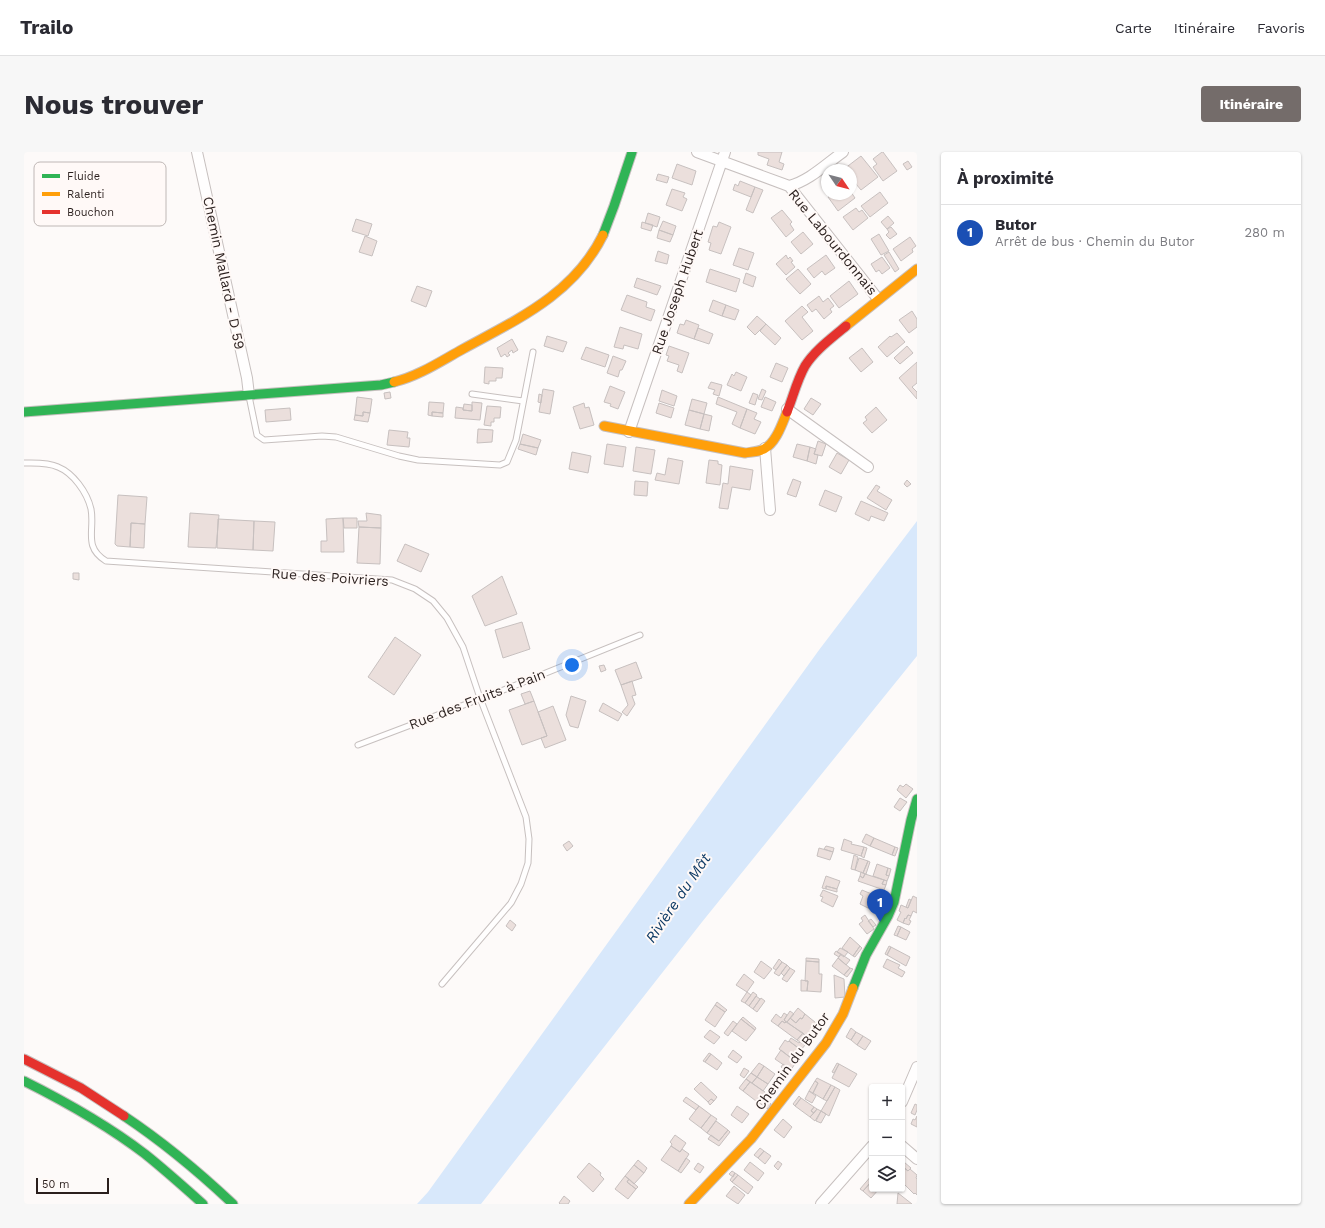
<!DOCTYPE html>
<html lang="fr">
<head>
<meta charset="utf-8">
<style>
	body { margin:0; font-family:"Work Sans",sans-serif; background:#f7f7f7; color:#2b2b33 }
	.controls { position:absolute; right:12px; bottom:12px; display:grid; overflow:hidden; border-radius:4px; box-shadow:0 1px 3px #0004 }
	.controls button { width:36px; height:36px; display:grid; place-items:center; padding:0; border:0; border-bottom:1px solid #e1e1e2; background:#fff; color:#2b2b33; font:20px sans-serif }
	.compass { position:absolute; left:797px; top:12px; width:36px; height:36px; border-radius:50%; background:#fff; box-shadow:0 1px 3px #0004; rotate:125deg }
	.scale { position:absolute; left:12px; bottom:10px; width:73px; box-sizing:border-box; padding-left:4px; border:2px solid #2a1f1d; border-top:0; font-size:11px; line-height:14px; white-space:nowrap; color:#2a1f1d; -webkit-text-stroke:3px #fff9f7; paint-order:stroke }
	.you { position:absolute; left:548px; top:513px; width:14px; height:14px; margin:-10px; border:3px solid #fff; border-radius:50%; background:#1a73e8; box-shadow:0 0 0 6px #1a73e833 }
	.badge { display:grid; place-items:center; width:26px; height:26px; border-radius:50%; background:#746c6a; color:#fff; font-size:13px; font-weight:700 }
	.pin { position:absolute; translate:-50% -33px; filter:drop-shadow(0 1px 2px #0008) }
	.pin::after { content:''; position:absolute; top:21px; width:14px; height:12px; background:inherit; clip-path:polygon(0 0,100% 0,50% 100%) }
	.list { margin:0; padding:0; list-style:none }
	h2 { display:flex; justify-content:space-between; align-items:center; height:52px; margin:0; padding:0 16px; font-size:17px }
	h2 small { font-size:13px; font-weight:400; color:#7c7c81 }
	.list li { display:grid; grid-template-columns:26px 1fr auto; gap:12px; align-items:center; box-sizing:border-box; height:56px; padding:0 16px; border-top:1px solid #e1e1e2 }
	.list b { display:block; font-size:15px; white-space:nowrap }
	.list p { margin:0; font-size:13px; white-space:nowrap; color:#7c7c81 }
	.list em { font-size:13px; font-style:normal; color:#7c7c81 }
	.icon { flex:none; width:22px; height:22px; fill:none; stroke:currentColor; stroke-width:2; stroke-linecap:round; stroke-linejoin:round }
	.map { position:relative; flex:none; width:893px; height:1052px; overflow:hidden; border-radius:4px }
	header { display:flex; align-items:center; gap:24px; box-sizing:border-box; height:56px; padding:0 20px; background:#fff; border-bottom:1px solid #e1e1e2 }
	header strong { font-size:19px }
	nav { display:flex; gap:22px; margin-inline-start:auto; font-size:14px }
	.intro { display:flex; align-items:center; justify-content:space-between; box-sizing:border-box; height:96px; padding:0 24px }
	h1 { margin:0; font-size:28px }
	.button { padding:10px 18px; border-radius:4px; background:#746c6a; color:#fff; font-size:14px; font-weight:700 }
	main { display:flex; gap:24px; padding:0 24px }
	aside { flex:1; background:#fff; border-radius:4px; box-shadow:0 1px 3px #0004 }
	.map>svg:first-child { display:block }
	.water { fill:#d8e8fb }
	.building { fill:#ebdfdc; stroke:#c7c0bf }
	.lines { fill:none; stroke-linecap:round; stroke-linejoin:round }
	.lane-casing { stroke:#c7c0bf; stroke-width:7 }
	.street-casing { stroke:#c7c0bf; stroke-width:12 }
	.fast-casing { stroke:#c7c0bf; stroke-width:11 }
	.slow-casing { stroke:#c7c0bf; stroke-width:11 }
	.jam-casing { stroke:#c7c0bf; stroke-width:11 }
	.lane { stroke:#fffefe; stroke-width:5 }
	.street { stroke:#fffefe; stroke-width:10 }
	.fast { stroke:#30b455; stroke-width:9 }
	.slow { stroke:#ff9f0a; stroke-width:9 }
	.jam { stroke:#e5322d; stroke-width:9 }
	.labels { text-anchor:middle; stroke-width:4; stroke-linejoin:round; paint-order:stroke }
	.street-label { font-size:14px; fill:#2a1f1d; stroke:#fff9f7 }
	.water-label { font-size:15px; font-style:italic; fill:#103c66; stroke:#fff9f7 }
	.key { fill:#fff9f7; stroke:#bfb8b6; stroke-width:1 }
	.key-label { font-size:11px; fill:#2a1f1d }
</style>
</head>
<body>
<header>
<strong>Trailo</strong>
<nav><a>Carte</a><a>Itinéraire</a><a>Favoris</a></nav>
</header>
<div class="intro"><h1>Nous trouver</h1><a class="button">Itinéraire</a></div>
<main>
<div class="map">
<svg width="893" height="1052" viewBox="0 0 893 1052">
	<rect width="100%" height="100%" fill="#fdfaf9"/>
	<path class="water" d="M893,369V504L678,770L457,1052H393L404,1040L795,498Z"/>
	<path class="building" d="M734,0H758L755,10L760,12L758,18L743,13L745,7L734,3Z
		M858,0H859L873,19L859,29L849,15L853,12L849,7Z
		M837,4L854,25L837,38L827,26V18L820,17Z
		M884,9L888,15L883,18L879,12Z
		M653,12L672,19L668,33L648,26Z
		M634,22L645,25L643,31L632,28Z
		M716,29L731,35L727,45L709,38L711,32L714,34Z
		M731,35L739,38L729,61L722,58Z
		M648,37L661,41L659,45L663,47L658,59L642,53Z
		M827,40L831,46L814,59L804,45L808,42H827Z
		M856,40L864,51L846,65L837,54Z
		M832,56L835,60L838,58L844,66L829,78L819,65Z
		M758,58L768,70L766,72L770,78L762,85L747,66Z
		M624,61L636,65L633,75L621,71Z
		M864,64L870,71L863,77L857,70Z
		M332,67L348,72L344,84L328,79Z
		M639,69L652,74L649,83L635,78Z
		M618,70L629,73L627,79L617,76Z
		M695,70L707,75L697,102L685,98L687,91L684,90L689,74L693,75Z
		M867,75L873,82L866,87L862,83L865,80L863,77Z
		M635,78L649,83L646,90L633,86Z
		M779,80L789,92L777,102L767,90Z
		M855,82L865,99L857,103L847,87Z
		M341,84L353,89L348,104L335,100Z
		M886,85L892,94L888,97L889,100L877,109L869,97Z
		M715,96L730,101L724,118L709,113Z
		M634,99L645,103L643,112L631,109Z
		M865,100L875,117L871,120L860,103Z
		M762,103L764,107L766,105L769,109L767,110L771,115L762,123L752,112Z
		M802,103L811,116L801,123L798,119L790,126L783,117Z
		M858,105L866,116L858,122L855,118L852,120L847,112Z
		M686,117L716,127L712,140L682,130Z
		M774,117L787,132L776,142L762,127Z
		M722,121L732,125L729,135L719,131Z
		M613,126L637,134L633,143L610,135Z
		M825,129L834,142L815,156L806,144Z
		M393,134L408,139L402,155L387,149Z
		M603,143L623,150L622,155L631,158L627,169L597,158Z
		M795,144L799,150L804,146L810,154L806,157L808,160L800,167L792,157L788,160L783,153Z
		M689,148L702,153L698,164L685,159Z
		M702,153L715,158L711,168L698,164Z
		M778,154L784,160L778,165L789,179L778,188L761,169Z
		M888,159L893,167V175L885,181L875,168Z
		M733,164L742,172L731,183L723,175Z
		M662,168L675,173L670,187L653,181L656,172L660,173Z
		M742,172L757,186L751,193L736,179Z
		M596,175L618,182L614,197L600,193L599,197L590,195Z
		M674,176L689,182L685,192L670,187Z
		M873,181L881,190L863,205L854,195L866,184L867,185Z
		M523,184L543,190L539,200L520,194Z
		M488,187L494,198L489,201L488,198L484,201L486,203L483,205L481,202L477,205L473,196Z
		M645,194L665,201L658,221L653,219L655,213L643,209L645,204L642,203Z
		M883,194L889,201L876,212L870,206Z
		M562,195L585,203L581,215L557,207Z
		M838,196L849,210L837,220L825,206Z
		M589,204L602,209L598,218H596L594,225L583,221Z
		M893,210V231L888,235L893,240V247L875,226Z
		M752,211L764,216L758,230L746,225Z
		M461,215L479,216L478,226H472V229H465V232L460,231Z
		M712,220L723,225L717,239L703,233L708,222L710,224Z
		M687,230L698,233L695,244L689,242L691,238L684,236Z
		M586,234L601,240L594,257L586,254L587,252L580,250Z
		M519,237L530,239L526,262L515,260Z
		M738,237L742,239L738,248L734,247Z
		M638,238L653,244L650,254L635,249Z
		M366,240L367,246L361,247L360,241Z
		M729,241L734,243L731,253L725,251Z
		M515,242L518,243L517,251L514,250Z
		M333,245L348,247L346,261L339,260V264L331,263Z
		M694,245L723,257L716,276L708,272L713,260L692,252Z
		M741,245L752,250L748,259L737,255Z
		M787,246L797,252L789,263L780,257Z
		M668,247L683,251L680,262L665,258Z
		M405,250L420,251L419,261L408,260V264L404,263Z
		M448,250L458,251L456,268L431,266L432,255L439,256V258L448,259Z
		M560,251L561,256L565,255L570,273L556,277L549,255Z
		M635,251L650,256L647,266L632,261Z
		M440,252L448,253V259L439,258Z
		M463,254L477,255L476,266H470V270H467V274L460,273Z
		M852,255L863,268L848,281L839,271L843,268L841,265Z
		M266,256L267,268L242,270L241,258Z
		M723,257L733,261L730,267L737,270L731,282L716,276Z
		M665,258L680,262L676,277L661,273Z
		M339,260L346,261L344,270L330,268L331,263L339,264Z
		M408,260L419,261V265L408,264Z
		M680,262L688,264L685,279L676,277Z
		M454,277L469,278L468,290L453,291Z
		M365,278L384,280L383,286H386L385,295L363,293Z
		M499,282L517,288L514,296L496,292Z
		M794,289L802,292L798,304L790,302Z
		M496,292L514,296L512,303L494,297Z
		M583,292L602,295L599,315L580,312Z
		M773,292L786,295L783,309L769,305Z
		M612,295L631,298L627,322L609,319Z
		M786,295L792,297L790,302L794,303L792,312L783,309Z
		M548,300L567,304L564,321L545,317Z
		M813,301L825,308L817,322L805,315Z
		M644,306L659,309L655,332L631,328L633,321L641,323Z
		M685,308L694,309V312L698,313L696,333L682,331Z
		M706,314L729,318L726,338L708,335L704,357L695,356L699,331L704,332Z
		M769,327L777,330L772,345L763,342Z
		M883,328L887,332L883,335L880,332Z
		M611,329L624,330L623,344L610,343Z
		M852,333L856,335L853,339L868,348L862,358L843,346Z
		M801,338L818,345L812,360L795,353Z
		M94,343L123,345L121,372L107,371L106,395L93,394L91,392Z
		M837,349L864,361L860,369L847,364L845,369L831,362Z
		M166,361L195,363L192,396L164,395Z
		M342,361L357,363V376L335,375L334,369H343Z
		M319,366H333V376H320Z
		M319,366L320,400H297V389H303L302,367Z
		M194,367L230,369L229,398L193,396Z
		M230,369L251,370L249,399L229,398Z
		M107,371L121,372L120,396L106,395Z
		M335,375L357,376L356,412L333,411Z
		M381,392L405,402L397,420L373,409Z
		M49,421H55V428L49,427Z
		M478,424L493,462L461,474L448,444Z
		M498,470L506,497L479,506L471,478Z
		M371,485L397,503L370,543L344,525Z
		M612,510L618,526L597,533L591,518Z
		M580,513L582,518L577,520L575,514Z
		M608,529L612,543L608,544L611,552L603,564L598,560L604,553L597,533Z
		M506,539L510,549L501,552L497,542Z
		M547,544L562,549L554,576L546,574L542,563Z
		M510,549L523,584L498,593L485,558Z
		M579,551L598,562L594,569L575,559Z
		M529,554L542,588L521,596L517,586L523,584L514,560Z
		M882,632L889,637L882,646L873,638L876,633L879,635Z
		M876,646L883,650L876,659L870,655Z
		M842,682L850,686L846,694L838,690Z
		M850,686L871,695L868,703L846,694Z
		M820,687L828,690L827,692L840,695L837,704L817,698Z
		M545,689L549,694L543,699L539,693Z
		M802,694L810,696L809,700L800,697Z
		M840,695L843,696L840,706L837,704Z
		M871,695L874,696L871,704L868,703Z
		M795,696L809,700L806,708L793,704Z
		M830,703L834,705L831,718L827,717Z
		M835,706L844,709L839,721L831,718Z
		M844,709L846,710L842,722L839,721Z
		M853,712L864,716L862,723L865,724L863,729L849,724Z
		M864,716L867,717L865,724L862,723Z
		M837,720L841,722L839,726L836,724Z
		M841,722L860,728L858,732L862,733L860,738L834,729L836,724L839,726Z
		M802,724L816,729L813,737L802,734V737L798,736Z
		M860,728L863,729L862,733L858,732Z
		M802,734L813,737V740L802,737Z
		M799,738L814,744L809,755L797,749L799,745L796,744Z
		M838,738L850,743L844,756L836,752L839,744L836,742Z
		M850,743L852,744L847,757L844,756Z
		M889,744L893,746V761L889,759L887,764L884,763L882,767L881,766L879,771L873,768L877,760L875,759L877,753L884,756Z
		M885,747L887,748L884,756L882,755Z
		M841,763L850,777L843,782L835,772L839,769L837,766Z
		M884,763L887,764L885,768L887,769L885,773L879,771L881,766L882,767Z
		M847,767L852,773L849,775L844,769Z
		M486,768L492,773L488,779L482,774Z
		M874,774L877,775L873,784L870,783Z
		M877,775L886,780L882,788L873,784Z
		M826,785L836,794L829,804L818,796Z
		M836,794L838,796L831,805L829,804Z
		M865,794L867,795L863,803L861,802Z
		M867,795L886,805L882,814L863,803Z
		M816,796L824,800L820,805L813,800Z
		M812,799L817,802L815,805L810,802Z
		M817,802L826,808L822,813L814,806Z
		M782,806L795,807V810L782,809Z
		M814,806L826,816L820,823L808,814Z
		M755,807L758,810L752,818L749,816Z
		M863,807L876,813L874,816L881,820L878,825L859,815Z
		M737,809L748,817L740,827L730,820Z
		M782,809L795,810V822H798L797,840L783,839L784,829H781Z
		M758,810L763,813L755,824L750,821Z
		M763,813L766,816L760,824L757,821Z
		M766,816L771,819L763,830L758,827Z
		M826,816L829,817L823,825L820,823Z
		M720,822L730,830L723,840L712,833Z
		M810,823L820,827L821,845L811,846Z
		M777,828L784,829L783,839H777Z
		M723,840L727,843L721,851L717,849Z
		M729,840L733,843L725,854L721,851Z
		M732,844L736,847L729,857L725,854Z
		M737,846L741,849L733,860L729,857Z
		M693,850L703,858L701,860L691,853Z
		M691,853L701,860L691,875L681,868Z
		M774,856L781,862L778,867L776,866L772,871L766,866Z
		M766,859L770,862L763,870L760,868Z
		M760,861L763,863L760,868L762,870L761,871L758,869L754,874L747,869L752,862L757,866Z
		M781,862L797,875L794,879L793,878L786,887L763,870L766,866L772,871L776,866L778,867Z
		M719,865L732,876L731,878L717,867Z
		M717,867L731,878L722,889L708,879Z
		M709,869L713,872L704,884L700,881Z
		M758,869L761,871L762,870L779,881L773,888L754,874Z
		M827,876L832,880L827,888L822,885Z
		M686,878L696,885L690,892L680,885Z
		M793,878L794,879L788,888L786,887Z
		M832,880L839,884L833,893L827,888Z
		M779,881L781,883L776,890L773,888Z
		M839,884L847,889L841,898L833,893Z
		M767,886L775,891L776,890L781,893L777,898L765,889Z
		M761,888L764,890L765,889L777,898L772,906L768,904L767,906L755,897Z
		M709,898L718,905L713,911L704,905Z
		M757,898L772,910L767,918L751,907Z
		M685,901L687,902L681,910L679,909Z
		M687,902L698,911L693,918L681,910Z
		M735,911L740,914L733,925L727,921Z
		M813,911L815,912L810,921L808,920Z
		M759,912L767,918L765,920L757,915Z
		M815,912L833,922L825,935L808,926Z
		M740,914L751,922L744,932L733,925Z
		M720,916L725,919L720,926L716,923Z
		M727,921L733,925L728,931L722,927Z
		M733,925L744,932L739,939L728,931Z
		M793,926L807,933L799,947L789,941L794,931L791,929Z
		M722,927L726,930L719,939L715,936Z
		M791,929L794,931L789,941L785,939Z
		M677,930L693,945L690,949L687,947L684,950L670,937Z
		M726,930L741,940L738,945L736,944L732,949L719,939Z
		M807,933L811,935L803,949L799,947Z
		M811,935L816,938L805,964L797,959Z
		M785,939L792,944L788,951L781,947Z
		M775,944L777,946L771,954L769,952Z
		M662,945L675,954L672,958L659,949Z
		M738,945L747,952L744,957L734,950Z
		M777,946L790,955L787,959L790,961L786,965L771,954Z
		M687,947L690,949L686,953L684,950Z
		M891,952L893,953V958L891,963L887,961Z
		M675,954L687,963L677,976L665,967Z
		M713,954L725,962L718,971L707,963Z
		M790,955L793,957L790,961L787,959Z
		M793,957L797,959L791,969L786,965Z
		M797,959L802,962L797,971L792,969Z
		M687,963L693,967L683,981L677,976Z
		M893,964V975L887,972L889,967L891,968Z
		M759,967L768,975L760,986L750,978Z
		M692,969L704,978L695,989L683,981Z
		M704,978L706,980L695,994L684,987L687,983L695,989Z
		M651,983L662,991L656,1000L647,994L648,992L646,990Z
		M647,994L656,1000L658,997L665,1002L654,1019L637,1008Z
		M736,996L740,999L734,1006L730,1003Z
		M740,999L747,1004L741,1012L734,1006Z
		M662,1006L666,1009L657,1021L654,1019Z
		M614,1008L623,1016L620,1021L610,1013Z
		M754,1009L758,1012L754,1018L750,1014Z
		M726,1010L740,1021L734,1029L720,1018Z
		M880,1010L887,1016L884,1019L878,1014Z
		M565,1011L577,1021L576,1023L580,1027L569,1040L553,1025Z
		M674,1011L680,1015L676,1021L670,1017Z
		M610,1013L620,1021L610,1032L601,1024Z
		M878,1014L884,1019L886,1017L893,1023L892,1026L893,1027V1043L891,1041L890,1042L878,1030Z
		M708,1019L711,1021L709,1025L705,1022Z
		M711,1021L714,1023L708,1030L706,1028Z
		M714,1023L729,1035L724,1042L708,1030Z
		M848,1023V1029L839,1039L836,1037Z
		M601,1024L605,1027L603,1030L612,1037L604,1047L591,1037Z
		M605,1027L614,1035L612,1037L603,1030Z
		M848,1029V1037H855L847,1046L839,1039Z
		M710,1034L721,1043L714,1052L702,1044Z
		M874,1041L888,1052H873Z
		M540,1044L546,1049L544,1052H536L535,1051Z"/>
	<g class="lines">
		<g class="lane-casing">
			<path id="lane" d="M448,242L499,249
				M225,244L233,283L240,288L298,284L312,285L375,304L394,308L476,313L483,310L492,288L509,200
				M0,311C10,311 24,310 34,315C49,321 63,340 67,357C71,378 59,395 82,409L368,428L391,437L409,449L423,466L439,495L456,546L502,665L505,687L504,711L497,732L487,751L418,832
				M334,593L482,537L616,483"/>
		</g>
		<g class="street-casing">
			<path id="street" d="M173,0L223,226L225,243
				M673,0L765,34L854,147
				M765,34C785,29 802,12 819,0
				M763,257L844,315
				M605,280L701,0
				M741,296L746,358
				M878,950L893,915
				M878,994L893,1007
				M797,1052L848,994"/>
		</g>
		<g class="fast-casing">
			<path id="fast" d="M579,83L590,54L608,0
				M0,260L357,233L370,230
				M829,836L842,803L864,764L870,750L887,668L893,647
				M0,929C42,950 83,973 121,1002C141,1018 160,1035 179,1052
				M100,964C139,990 175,1020 209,1052"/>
		</g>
		<g class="slow-casing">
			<path id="slow" d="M822,174L893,117
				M370,230C395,224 417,209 439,197C494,167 550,142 579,83
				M580,274L721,301C727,300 734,300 740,297C752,291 758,272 763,260
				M665,1052L727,987L802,891L819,862L829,836"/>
		</g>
		<g class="jam-casing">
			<path id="jam" d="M763,260C769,245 773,228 781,214C791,198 808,186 822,174
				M0,907L57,936L100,964"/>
		</g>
		<use href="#lane" class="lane"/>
		<use href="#street" class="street"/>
		<use href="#fast" class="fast"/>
		<use href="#slow" class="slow"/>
		<use href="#jam" class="jam"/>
	</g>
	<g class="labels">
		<g class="street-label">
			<text transform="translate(809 90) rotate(51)" y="5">Rue Labourdonnais</text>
			<text transform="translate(200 121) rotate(78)" y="5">Chemin Mallard - D 59</text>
			<text transform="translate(653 140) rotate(-71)" y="5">Rue Joseph Hubert</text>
			<text transform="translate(306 425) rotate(4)" y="5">Rue des Poivriers</text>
			<text transform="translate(453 547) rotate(-21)" y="5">Rue des Fruits à Pain</text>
			<text transform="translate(768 909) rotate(-54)" y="5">Chemin du Butor</text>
		</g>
		<g class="water-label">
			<text transform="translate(654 746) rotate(-56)" y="5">Rivière du Mât</text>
		</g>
	</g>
	<rect x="10" y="10" width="132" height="64" rx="6" class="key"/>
	<rect x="18" y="22" width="18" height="4" fill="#30b455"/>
	<rect x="18" y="40" width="18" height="4" fill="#ff9f0a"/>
	<rect x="18" y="58" width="18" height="4" fill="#e5322d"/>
	<g class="key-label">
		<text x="43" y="28">Fluide</text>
		<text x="43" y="46">Ralenti</text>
		<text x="43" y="64">Bouchon</text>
	</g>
</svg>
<div class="controls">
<button>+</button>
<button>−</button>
<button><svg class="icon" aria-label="layers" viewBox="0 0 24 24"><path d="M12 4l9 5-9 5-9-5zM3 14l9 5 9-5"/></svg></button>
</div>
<svg class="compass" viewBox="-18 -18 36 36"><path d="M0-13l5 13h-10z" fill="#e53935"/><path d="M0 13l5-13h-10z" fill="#7c7c81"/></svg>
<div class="scale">50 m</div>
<div class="you"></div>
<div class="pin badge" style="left:856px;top:770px;background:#1a4fb4">1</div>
</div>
<aside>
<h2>À proximité<small></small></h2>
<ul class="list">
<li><span class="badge" style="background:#1a4fb4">1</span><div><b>Butor</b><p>Arrêt de bus · Chemin du Butor</p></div><em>280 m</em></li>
</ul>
</aside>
</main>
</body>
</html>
